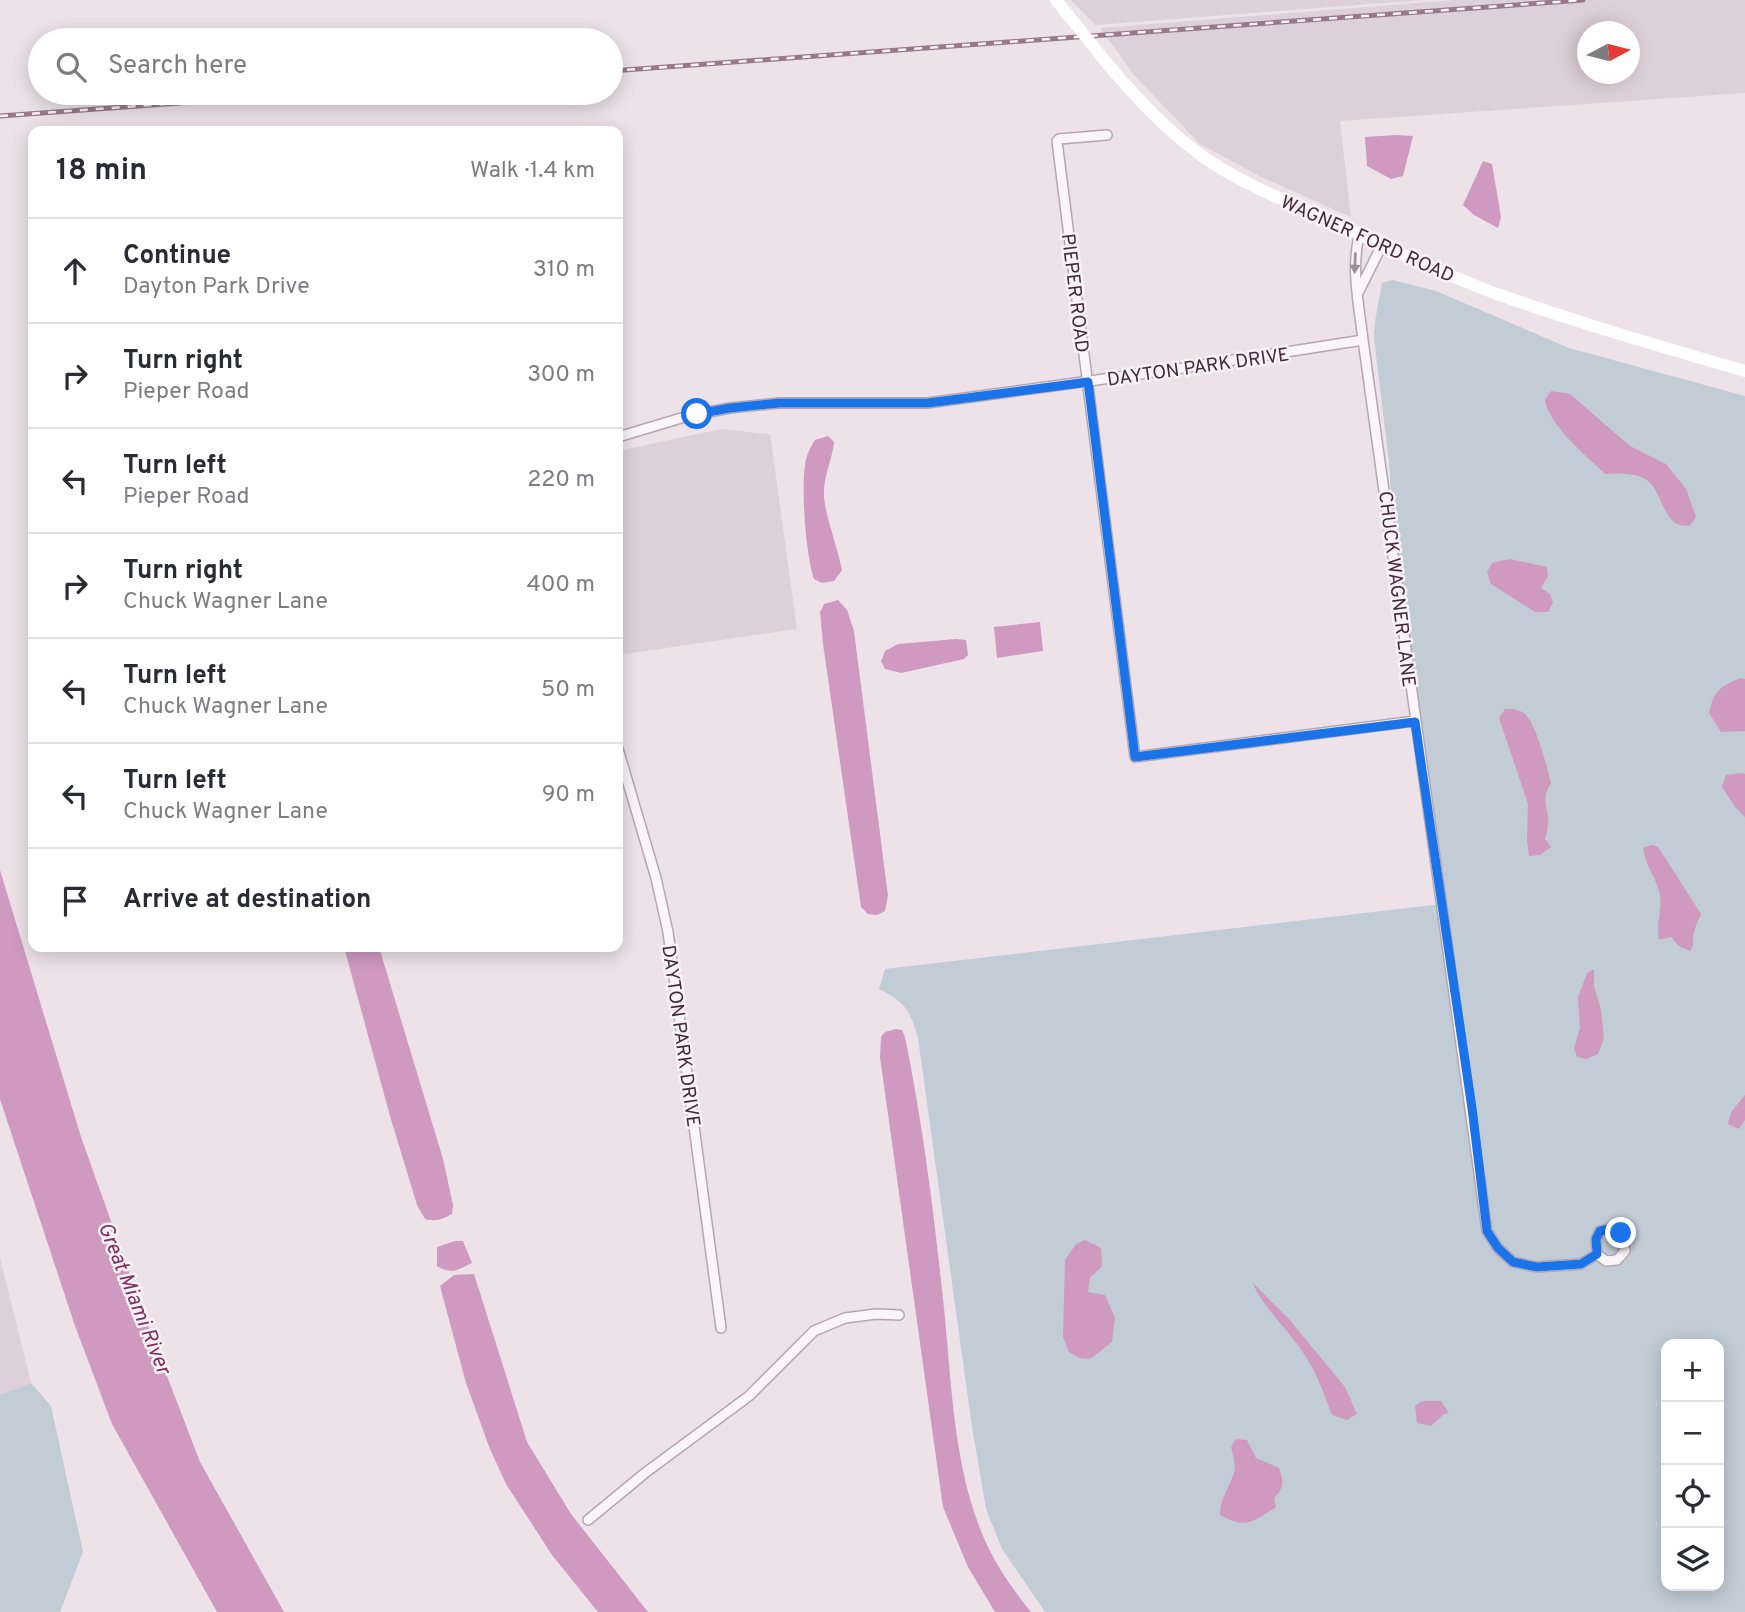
<!DOCTYPE html>
<html lang="en">
<head>
<meta charset="utf-8">
<style>
	body { margin:0; font-family:Overpass,sans-serif; background:#f7f7f7; color:#2b2b33 }
	.controls { position:absolute; right:21px; bottom:21px; display:grid; overflow:hidden; border-radius:14px; box-shadow:0 4px 18px #0003 }
	.controls button { width:63px; height:63px; display:grid; place-items:center; padding:0; border:0; border-bottom:2px solid #e1e1e2; background:#fff; color:#2b2b33; font:35px sans-serif }
	.compass { position:absolute; left:1577px; top:21px; width:63px; height:63px; border-radius:50%; background:#fff; box-shadow:0 4px 18px #0003; rotate:83deg }
	.stop { position:absolute; width:21px; height:21px; margin:-16px; border:5px solid #1a73e8; border-radius:50%; background:#fff }
	.stop.end { background:#1a73e8; border-color:#fff; box-shadow:0 2px 7px #0008 }
	.list { margin:0; padding:0; list-style:none }
	h2 { display:flex; justify-content:space-between; align-items:center; height:91px; margin:0; padding:0 28px; font-size:30px }
	h2 small { font-size:23px; font-weight:400; color:#7c7c81 }
	.list li { display:grid; grid-template-columns:46px 1fr auto; gap:21px; align-items:center; box-sizing:border-box; height:105px; padding:0 28px; border-top:2px solid #e1e1e2 }
	.list b { display:block; font-size:26px; white-space:nowrap }
	.list p { margin:0; font-size:23px; white-space:nowrap; color:#7c7c81 }
	.list em { font-size:23px; font-style:normal; color:#7c7c81 }
	.icon { flex:none; width:38px; height:38px; fill:none; stroke:currentColor; stroke-width:2; stroke-linecap:round; stroke-linejoin:round }
	.map { position:relative; flex:none; width:1745px; height:1612px; overflow:hidden }
	.search { position:absolute; background:#fff; box-shadow:0 4px 18px #0003; left:28px; top:28px; width:595px; height:77px; display:flex; align-items:center; gap:18px; box-sizing:border-box; padding:0 24px; border-radius:38px; color:#7c7c81; font-size:26px }
	.panel { position:absolute; background:#fff; box-shadow:0 4px 18px #0003; left:28px; top:126px; width:595px; height:826px; border-radius:14px }
	.map>svg:first-child { display:block }
	.built { fill:#ded0d8; fill-rule:evenodd }
	.green { fill:#c2ccd7; fill-rule:evenodd }
	.water { fill:#cf99c0 }
	.lines { fill:none; stroke-linecap:round; stroke-linejoin:round }
	.minor-casing { stroke:#b7a6b0; stroke-width:12 }
	.minor { stroke:#f9f5f8; stroke-width:9 }
	.secondary { stroke:#fff; stroke-width:12 }
	.rail-casing { stroke:#97798b; stroke-width:5 }
	.rail { stroke:#f9f2f6; stroke-width:2.5; stroke-dasharray:8; stroke-linecap:butt }
	.secondary-bridge { stroke:#fff; stroke-width:12 }
	.oneway { fill:#a08e99 }
	.route { stroke:#1a73e8; stroke-width:9 }
	.labels { text-anchor:middle; stroke-width:5; stroke-linejoin:round; paint-order:stroke }
	.street-label { font-size:19px; fill:#46283a; stroke:#f9f2f6 }
	.water-label { font-size:21px; font-style:italic; fill:#7f2d64; stroke:#f9f2f6 }
</style>
</head>
<body>
<div class="map">
<svg width="1745" height="1612" viewBox="0 0 1745 1612">
	<rect width="100%" height="100%" fill="#ece2e8"/>
	<path class="built" d="M1071,0H1424L1096,25Z
		M1455,0H1745V93L1340,121L1351,217L1263,178L1200,144L1135,76L1100,28ZM1588,32H1630V74H1588Z
		M721,429L770,434L797,629L618,655V451Z
		M0,1258L31,1383L0,1395Z"/>
	<path class="green" d="M1393,280L1436,291L1569,348L1745,396V1612H1045L1002,1549L986,1509L972,1427L918,1038C910,1010 905,1002 879,989L885,969L1442,904L1397,587L1389,462L1374,338C1374,320 1379,302 1382,283ZM1666,1344H1719V1586H1666Z
		M31,1383L51,1406L83,1552L60,1612H0V1395Z"/>
	<path class="water" d="M1396,135L1413,136L1403,176L1391,179L1367,166L1365,137Z
		M1483,161L1492,164L1501,217L1498,228L1474,215L1463,205Z
		M1551,391L1570,394L1630,446L1666,464L1686,489L1696,517L1690,525C1663,531 1664,493 1648,481C1637,472 1619,474 1605,474C1587,456 1548,425 1545,400Z
		M828,436L834,442C832,461 823,477 824,496C825,515 838,549 842,570L834,581L822,583L814,579C806,555 801,491 805,465C806,456 810,448 815,440Z
		M1510,559L1547,567L1548,576L1541,588L1550,594L1553,603L1548,612H1535L1491,584L1487,572L1492,563Z
		M838,600L847,610L854,631L888,896L885,911L877,915L868,914L861,907L823,644L820,612L824,604Z
		M1040,622L1043,651L997,658L994,627Z
		M956,639L966,640L968,655L964,659L901,673L885,669L881,661L885,651L898,644Z
		M1740,678L1745,679V731L1721,732L1709,713C1715,690 1718,688 1740,678Z
		M1505,709C1512,709 1520,709 1526,715C1537,727 1547,767 1551,783C1543,796 1545,802 1548,816C1549,824 1547,832 1545,839L1551,847L1540,855L1529,856L1527,840L1528,804L1499,718Z
		M1742,773L1745,774V817L1735,807L1722,787L1726,775Z
		M1652,845L1658,847L1701,914C1696,925 1692,934 1693,946L1690,951L1679,946L1671,937L1659,940C1656,924 1662,910 1660,895C1658,881 1646,868 1643,848Z
		M0,870L81,1137L157,1350L200,1462L284,1612H217L112,1424L74,1323L0,1099Z
		M344,947H379L443,1159L453,1205L452,1214C443,1219 436,1222 425,1219L417,1205L390,1116Z
		M1594,969V986L1601,1010L1604,1038L1598,1054L1586,1059L1577,1057L1574,1048L1580,1028L1578,997L1587,973Z
		M896,1029L902,1030L905,1037C922,1120 933,1205 942,1290C952,1374 951,1467 987,1545C999,1570 1014,1591 1031,1612H995L968,1567L943,1507L880,1057L881,1037L885,1032Z
		M1745,1095V1120L1739,1129L1728,1124L1731,1112Z
		M1085,1240L1101,1248L1102,1266L1090,1278L1088,1292L1105,1295L1115,1318L1112,1342L1090,1359L1079,1358L1069,1352L1063,1337L1065,1260L1076,1244Z
		M455,1241H463L472,1263C457,1270 452,1275 437,1266V1247Z
		M474,1274L527,1442L571,1514L648,1612H598L552,1555L506,1484L490,1449L466,1383L440,1286L454,1275Z
		M1252,1282L1288,1318L1345,1387L1357,1414L1347,1420L1332,1415C1324,1394 1317,1373 1304,1354C1288,1329 1264,1309 1252,1282Z
		M1422,1401H1441L1449,1413L1444,1414L1431,1426L1417,1423L1415,1406Z
		M1236,1439L1247,1440L1256,1458L1279,1468C1284,1482 1284,1488 1274,1498L1276,1507C1251,1523 1247,1529 1220,1515C1220,1499 1228,1490 1233,1476C1237,1467 1233,1456 1231,1447Z"/>
	<g class="lines">
		<g class="minor-casing">
			<path id="minor" d="M1107,135L1059,139L1057,141L1135,757L1415,721
				M1359,236C1351,270 1359,305 1363,340L1487,1231L1498,1248L1513,1262L1537,1267L1581,1264L1597,1254L1606,1261L1617,1260L1625,1251L1621,1233L1609,1229L1600,1231L1596,1239L1597,1254
				M1359,291L1382,245
				M618,437L688,416L730,408L779,403H928L1170,370L1363,340
				M618,749L656,878L668,932L721,1328
				M588,1520L645,1473L749,1396L814,1331L845,1318L876,1314L899,1315"/>
		</g>
		<use href="#minor" class="minor"/>
		<path class="secondary" d="M1056,0L1064,10
			M1110,67C1138,99 1166,130 1201,155C1242,185 1292,203 1338,224C1390,249 1443,274 1497,294C1579,323 1662,347 1745,371"/>
		<g class="rail-casing">
			<path id="rail" d="M611,71L1583,0
				M0,116L317,93"/>
		</g>
		<use href="#rail" class="rail"/>
		<path class="secondary-bridge" d="M1064,10L1110,67"/>
	</g>
	<defs><path id="oneway-solid" d="M-6-.8H1V-3.2L6.5 0L1 3.2V.8H-6Z" transform="scale(1.75)"/></defs>
	<use class="oneway" href="#oneway-solid" transform="translate(1355 263) rotate(92)"/>
	<g class="lines">
		<path class="route" d="M697,414L730,408L779,403H928L1088,382L1135,757L1415,722L1472,1108L1487,1231L1498,1248L1513,1262L1537,1267L1581,1264L1597,1254L1596,1239L1600,1231L1609,1229L1621,1233"/>
	</g>
	<g class="labels">
		<g class="street-label">
			<text transform="translate(1368 238) rotate(24)" y="7">WAGNER FORD ROAD</text>
			<text transform="translate(1076 293) rotate(83)" y="7">PIEPER ROAD</text>
			<text transform="translate(1198 366) rotate(-8)" y="7">DAYTON PARK DRIVE</text>
			<text transform="translate(1398 589) rotate(83)" y="7">CHUCK WAGNER LANE</text>
			<text transform="translate(682 1036) rotate(82)" y="7">DAYTON PARK DRIVE</text>
		</g>
		<g class="water-label">
			<text transform="translate(135 1298) rotate(68)" y="7">Great Miami River</text>
		</g>
	</g>
</svg>
<div class="controls">
<button>+</button>
<button>−</button>
<button><svg class="icon" aria-label="locate" viewBox="0 0 24 24"><circle cx="12" cy="12" r="6"/><path d="M12 2v4M12 18v4M2 12h4M18 12h4"/></svg></button>
<button><svg class="icon" aria-label="layers" viewBox="0 0 24 24"><path d="M12 4l9 5-9 5-9-5zM3 14l9 5 9-5"/></svg></button>
</div>
<svg class="compass" viewBox="-18 -18 36 36"><path d="M0-13l5 13h-10z" fill="#e53935"/><path d="M0 13l5-13h-10z" fill="#7c7c81"/></svg>
<div class="stop" style="left:697px;top:414px"></div>
<div class="stop end" style="left:1621px;top:1233px"></div>
<div class="search"><svg class="icon" aria-label="search" viewBox="0 0 24 24"><circle cx="10" cy="10" r="6"/><path d="M15 15l6 6"/></svg>Search here</div>
<section class="panel">
<h2>18 min<small>Walk · 1.4 km</small></h2>
<ul class="list">
<li><svg class="icon" aria-label="ahead" viewBox="0 0 24 24"><path d="M12 20V5M6 11l6-6 6 6"/></svg><div><b>Continue</b><p>Dayton Park Drive</p></div><em>310 m</em></li>
<li><svg class="icon" aria-label="right" viewBox="0 0 24 24"><path d="M7 20v-9h11M14 6l5 5-5 5"/></svg><div><b>Turn right</b><p>Pieper Road</p></div><em>300 m</em></li>
<li><svg class="icon" aria-label="left" viewBox="0 0 24 24"><path d="M17 20v-9H6M10 6l-5 5 5 5"/></svg><div><b>Turn left</b><p>Pieper Road</p></div><em>220 m</em></li>
<li><svg class="icon" aria-label="right" viewBox="0 0 24 24"><path d="M7 20v-9h11M14 6l5 5-5 5"/></svg><div><b>Turn right</b><p>Chuck Wagner Lane</p></div><em>400 m</em></li>
<li><svg class="icon" aria-label="left" viewBox="0 0 24 24"><path d="M17 20v-9H6M10 6l-5 5 5 5"/></svg><div><b>Turn left</b><p>Chuck Wagner Lane</p></div><em>50 m</em></li>
<li><svg class="icon" aria-label="left" viewBox="0 0 24 24"><path d="M17 20v-9H6M10 6l-5 5 5 5"/></svg><div><b>Turn left</b><p>Chuck Wagner Lane</p></div><em>90 m</em></li>
<li><svg class="icon" aria-label="arrive" viewBox="0 0 24 24"><path d="M6 21V4h12l-3 4 3 4H6"/></svg><div><b>Arrive at destination</b></div></li>
</ul>
</section>
</div>
</body>
</html>
